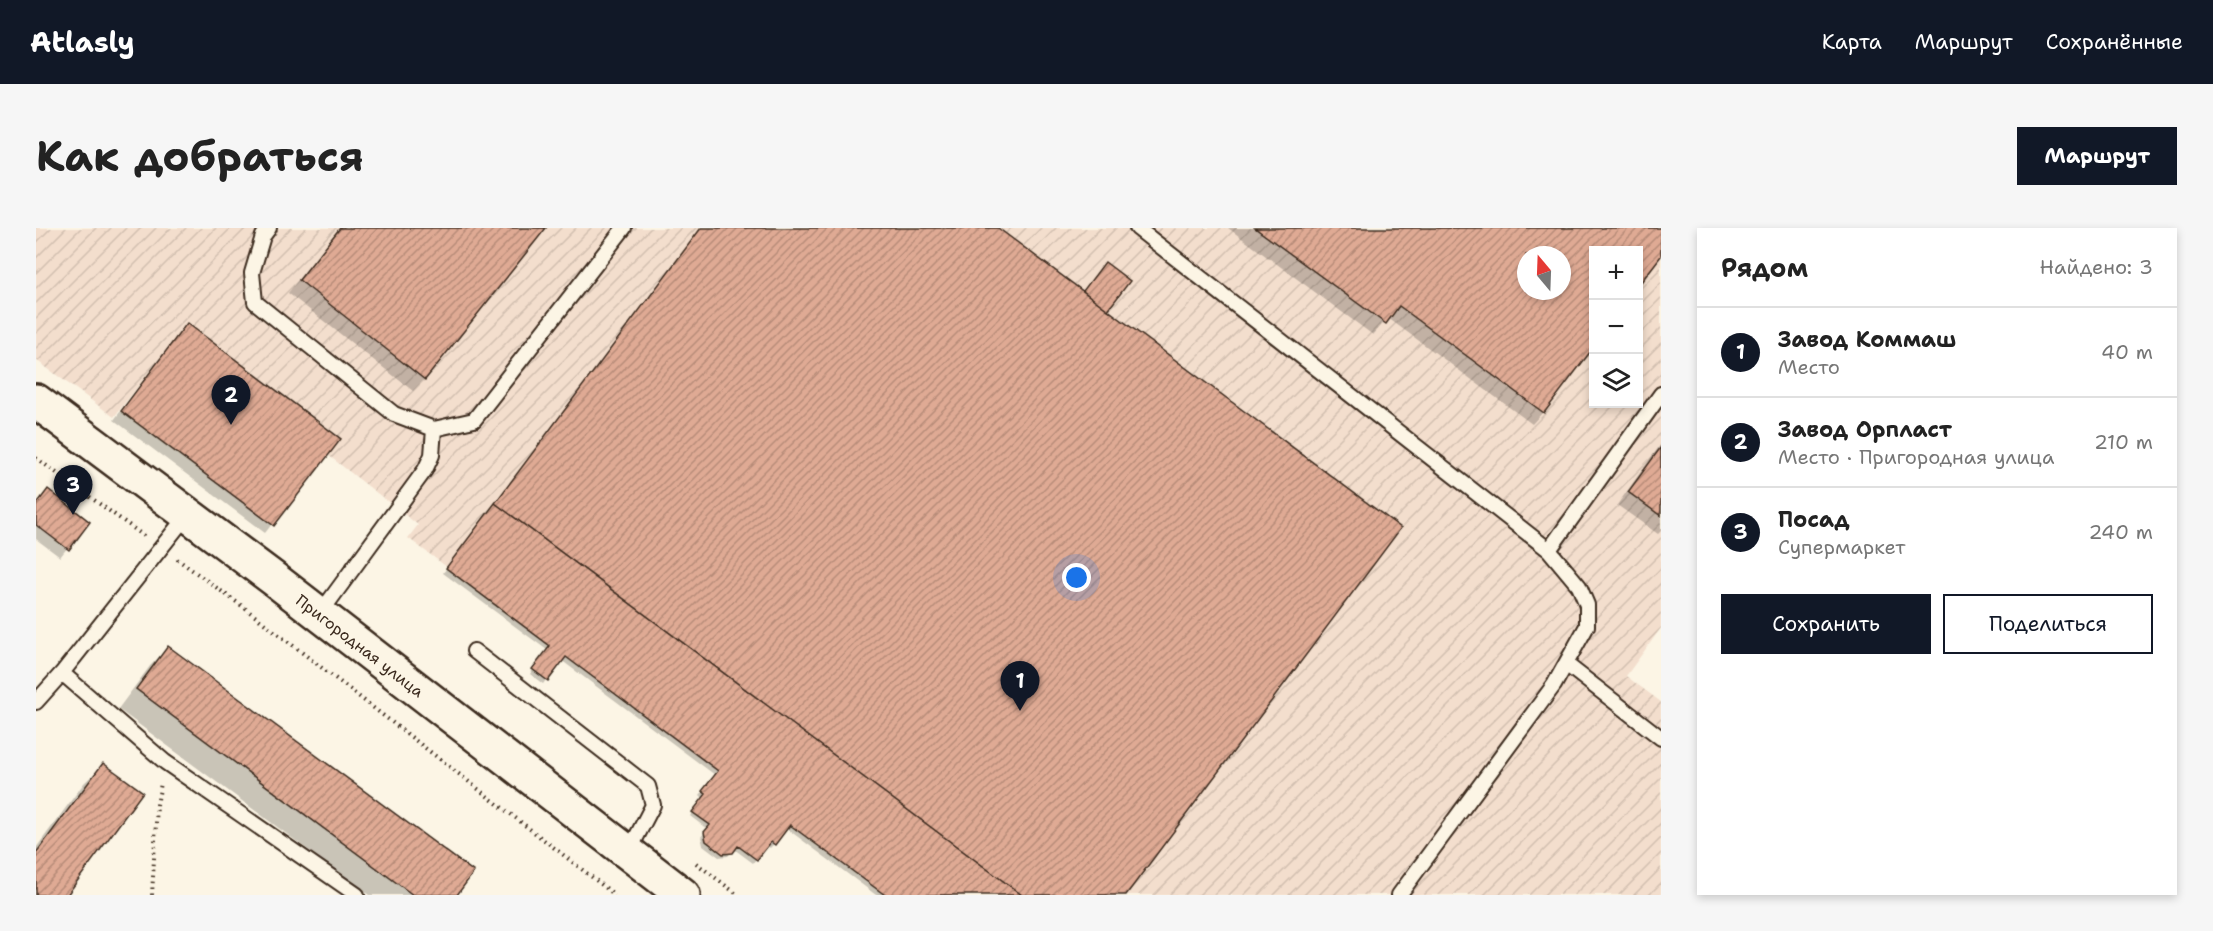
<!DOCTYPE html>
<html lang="ru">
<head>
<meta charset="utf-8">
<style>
	body { margin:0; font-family:"Shantell Sans",sans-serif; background:#f6f6f6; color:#222 }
	.controls { position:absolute; right:18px; top:18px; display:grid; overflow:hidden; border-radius:0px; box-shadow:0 3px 9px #0003 }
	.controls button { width:54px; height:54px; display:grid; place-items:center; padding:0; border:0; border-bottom:2px solid #e0e0e0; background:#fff; color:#222; font:30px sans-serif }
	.compass { position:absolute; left:1481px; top:18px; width:54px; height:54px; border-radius:50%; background:#fff; box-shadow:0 3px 9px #0003; rotate:341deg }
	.you { position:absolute; left:1041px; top:350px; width:21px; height:21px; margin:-15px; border:4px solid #fff; border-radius:50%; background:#1a73e8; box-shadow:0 0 0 9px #1a73e833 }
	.badge { display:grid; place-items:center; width:39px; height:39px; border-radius:50%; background:#111827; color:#fff; font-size:20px; font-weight:700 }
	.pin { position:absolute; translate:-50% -50px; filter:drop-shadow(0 2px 3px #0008) }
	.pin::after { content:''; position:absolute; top:32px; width:21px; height:18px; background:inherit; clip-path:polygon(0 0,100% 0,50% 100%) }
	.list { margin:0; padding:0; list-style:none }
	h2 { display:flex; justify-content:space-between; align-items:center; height:78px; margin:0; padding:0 24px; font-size:26px }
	h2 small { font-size:20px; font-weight:400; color:#767676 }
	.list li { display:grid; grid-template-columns:39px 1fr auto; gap:18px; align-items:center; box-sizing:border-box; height:90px; padding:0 24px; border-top:2px solid #e0e0e0 }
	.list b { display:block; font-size:22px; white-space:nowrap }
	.list p { margin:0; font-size:20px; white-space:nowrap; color:#767676 }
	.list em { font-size:20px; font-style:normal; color:#767676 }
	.actions { display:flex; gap:12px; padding:18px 24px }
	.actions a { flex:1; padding:14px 0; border:2px solid #111827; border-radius:0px; text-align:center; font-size:21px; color:#111827 }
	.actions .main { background:#111827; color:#fff }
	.icon { flex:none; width:33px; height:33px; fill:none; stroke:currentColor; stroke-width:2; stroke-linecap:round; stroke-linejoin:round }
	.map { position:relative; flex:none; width:1625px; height:667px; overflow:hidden; border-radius:0px }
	header { display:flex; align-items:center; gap:36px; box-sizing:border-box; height:84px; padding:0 30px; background:#111827; color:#fff }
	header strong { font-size:28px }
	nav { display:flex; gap:33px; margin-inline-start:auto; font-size:21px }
	.intro { display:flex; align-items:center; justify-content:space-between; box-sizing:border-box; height:144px; padding:0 36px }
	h1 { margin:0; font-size:42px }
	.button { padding:15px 27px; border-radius:0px; background:#111827; color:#fff; font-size:21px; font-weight:700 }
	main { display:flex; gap:36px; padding:0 36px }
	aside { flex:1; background:#fff; border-radius:0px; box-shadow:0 3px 9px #0003 }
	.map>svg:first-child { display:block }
	.industrial { fill:url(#industrial-furrows); fill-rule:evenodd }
	.shadow { fill:#0003; fill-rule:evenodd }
	.building { fill:url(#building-hatch); stroke:#3b2a1e; stroke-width:1.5; fill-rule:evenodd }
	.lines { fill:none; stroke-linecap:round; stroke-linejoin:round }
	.service-casing { stroke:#3b2a1e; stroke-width:18 }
	.secondary-casing { stroke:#3b2a1e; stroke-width:38 }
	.path { stroke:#3b2a1e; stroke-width:4; stroke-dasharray:1.5 4.5; stroke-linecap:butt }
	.service { stroke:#fcf5e5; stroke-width:14 }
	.secondary { stroke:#fcf5e5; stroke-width:33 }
	.labels { text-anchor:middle; stroke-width:6; stroke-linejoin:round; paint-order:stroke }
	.street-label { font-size:16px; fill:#3b2a1e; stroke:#fcf5e5 }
</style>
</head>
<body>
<header>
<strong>Atlasly</strong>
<nav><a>Карта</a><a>Маршрут</a><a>Сохранённые</a></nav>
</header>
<div class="intro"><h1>Как добраться</h1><a class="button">Маршрут</a></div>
<main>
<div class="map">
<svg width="1625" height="667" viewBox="0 0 1625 667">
	<defs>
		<pattern id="industrial-furrows" width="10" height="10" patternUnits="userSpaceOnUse" patternTransform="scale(1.5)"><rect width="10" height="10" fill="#f3decd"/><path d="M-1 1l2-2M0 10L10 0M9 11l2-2" fill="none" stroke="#d1bfb0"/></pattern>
		<pattern id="building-hatch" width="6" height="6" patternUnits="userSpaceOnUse" patternTransform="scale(1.5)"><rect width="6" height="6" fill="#dfaa94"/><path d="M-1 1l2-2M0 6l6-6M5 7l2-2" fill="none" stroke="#b68b78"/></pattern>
	</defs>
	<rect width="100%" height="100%" fill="#fcf5e5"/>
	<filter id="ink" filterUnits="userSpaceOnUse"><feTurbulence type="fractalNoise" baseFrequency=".0167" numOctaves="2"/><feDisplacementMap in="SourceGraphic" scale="12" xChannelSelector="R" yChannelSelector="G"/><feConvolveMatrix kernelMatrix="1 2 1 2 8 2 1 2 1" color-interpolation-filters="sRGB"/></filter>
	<g filter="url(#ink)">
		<path class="industrial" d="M0,0H1625V400L1590,448L1625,474V667H849L372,310L382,297L292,227L151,96L78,189L0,132ZM1558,22H1602V176H1558ZM1490,27H1526V63H1490Z"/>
		<path class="shadow" d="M303,0H508L388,151L377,163L252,65Z
			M665,0H959L1046,65L1065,39L1070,82L1088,667H840L750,600L738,616L734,620L730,617L717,635L698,621L692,628L683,629L667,617L665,609L671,601L654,588L667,570L664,567L679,547L525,432L507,456L494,446L511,422L407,345Z
			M1192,0H1625V25L1602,22H1558L1507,184L1496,196L1352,90L1337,107ZM1490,27H1526V63H1490Z
			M143,105L303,211L229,305L78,192Z
			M1625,216V303L1622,306L1581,277Z
			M12,263L52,294L24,329L0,311V276Z
			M132,420L419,667H333L82,481L114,438Z
			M67,537L0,667V620L48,555Z"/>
		<path class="building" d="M304,0H510L389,152L263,52Z
			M665,0H962L1365,300L1090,667H986L459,275Z
			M1219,0H1625V28L1602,58V22H1558V119L1508,185L1363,78L1350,96ZM1490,27H1526V63H1490Z
			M1069,34L1094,53L1072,82L1047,63Z
			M151,95L305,211L238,298L85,183Z
			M1625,219V288L1592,264Z
			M12,261L54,294L33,322L0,297V277Z
			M459,275L986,667H849L754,597L739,617L735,614L721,632L702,618L697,625L687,626L670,613L668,604L674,597L656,584L670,566L666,563L682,543L530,429L512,453L496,441L514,418L410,340Z
			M132,418L438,644L421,667H377L100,461Z
			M67,535L107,564L31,667H0V625Z"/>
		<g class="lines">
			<g class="service-casing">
				<path id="service" d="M233,0L227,8L216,45L219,74L358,186L398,201L438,192L588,0
					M1101,0L1513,322L1543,358L1551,377V398L1518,457L1363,667
					M151,287L26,445L129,534L321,667
					M1513,322L1625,166
					M283,387L389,242L396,227L398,201
					M438,423L612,558L617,577L592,625
					M1530,436L1625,510
					M0,474L26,445"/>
			</g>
			<g class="secondary-casing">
				<g id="secondary">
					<path id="s1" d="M0,173L238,351L647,667"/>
				</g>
			</g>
			<path class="path" d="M0,230L108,308
				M141,331L206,378L579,667
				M660,635L702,667
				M116,667L121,577L125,555"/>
			<use href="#service" class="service"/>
			<use href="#secondary" class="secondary"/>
		</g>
	</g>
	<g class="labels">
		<g class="street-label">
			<text dy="6" stroke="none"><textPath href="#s1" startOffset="406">Пригородная улица</textPath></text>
		</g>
	</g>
</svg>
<div class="controls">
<button>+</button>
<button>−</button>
<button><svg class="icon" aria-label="layers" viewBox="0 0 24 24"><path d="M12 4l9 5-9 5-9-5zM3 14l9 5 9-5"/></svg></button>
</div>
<svg class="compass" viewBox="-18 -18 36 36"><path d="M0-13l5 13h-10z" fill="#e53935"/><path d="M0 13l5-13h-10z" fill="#767676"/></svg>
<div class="you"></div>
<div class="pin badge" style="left:984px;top:483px">1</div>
<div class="pin badge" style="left:195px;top:197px">2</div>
<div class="pin badge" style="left:37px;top:287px">3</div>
</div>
<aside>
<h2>Рядом<small>Найдено: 3</small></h2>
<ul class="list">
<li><span class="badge">1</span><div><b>Завод Коммаш</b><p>Место</p></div><em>40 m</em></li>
<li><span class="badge">2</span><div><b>Завод Орпласт</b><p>Место · Пригородная улица</p></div><em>210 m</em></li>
<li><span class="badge">3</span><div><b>Посад</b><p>Супермаркет</p></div><em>240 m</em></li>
</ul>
<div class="actions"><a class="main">Сохранить</a><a>Поделиться</a></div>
</aside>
</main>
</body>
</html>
